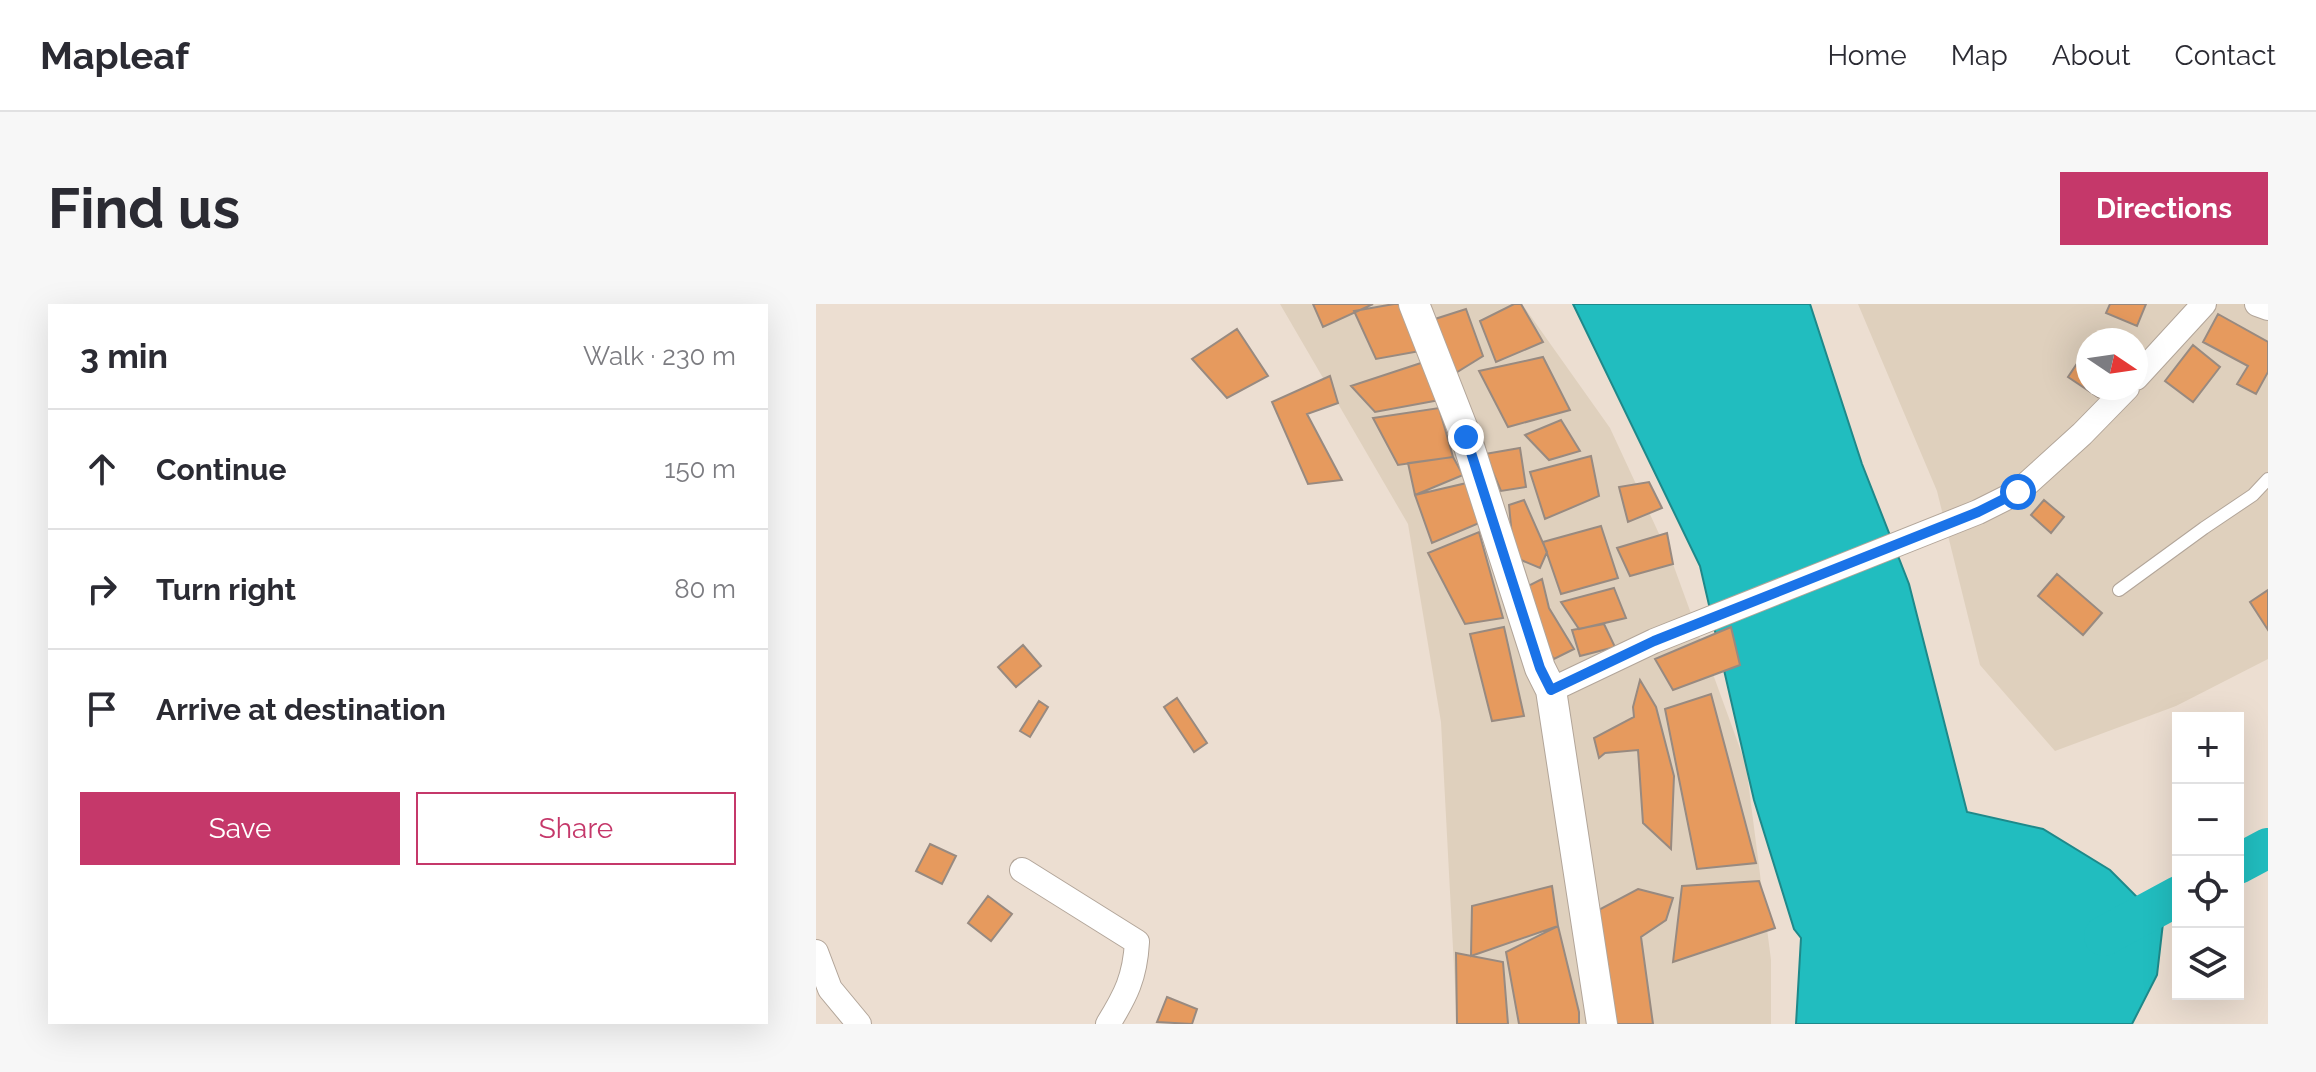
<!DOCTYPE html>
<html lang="en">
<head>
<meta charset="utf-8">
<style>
	body { margin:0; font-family:Raleway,sans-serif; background:#f7f7f7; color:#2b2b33 }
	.controls { position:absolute; right:24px; bottom:24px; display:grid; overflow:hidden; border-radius:0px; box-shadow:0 8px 32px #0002 }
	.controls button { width:72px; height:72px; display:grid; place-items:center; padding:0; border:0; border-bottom:2px solid #e1e1e2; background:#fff; color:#2b2b33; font:40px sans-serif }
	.compass { position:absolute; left:1260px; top:24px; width:72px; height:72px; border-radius:50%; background:#fff; box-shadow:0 8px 32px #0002; rotate:103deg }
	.stop { position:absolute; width:24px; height:24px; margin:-18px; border:6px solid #1a73e8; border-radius:50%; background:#fff }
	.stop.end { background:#1a73e8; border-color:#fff; box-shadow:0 2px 8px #0008 }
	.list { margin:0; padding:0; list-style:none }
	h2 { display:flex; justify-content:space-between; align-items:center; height:104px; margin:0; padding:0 32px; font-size:34px }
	h2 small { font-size:26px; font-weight:400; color:#7c7c81 }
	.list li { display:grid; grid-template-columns:52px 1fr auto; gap:24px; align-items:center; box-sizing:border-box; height:120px; padding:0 32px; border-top:2px solid #e1e1e2 }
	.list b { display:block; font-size:30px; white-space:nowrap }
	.list em { font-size:26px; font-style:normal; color:#7c7c81 }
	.actions { display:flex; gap:16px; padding:24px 32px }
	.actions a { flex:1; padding:18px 0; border:2px solid #c5386a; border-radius:0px; text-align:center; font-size:28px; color:#c5386a }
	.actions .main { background:#c5386a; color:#fff }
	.icon { flex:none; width:44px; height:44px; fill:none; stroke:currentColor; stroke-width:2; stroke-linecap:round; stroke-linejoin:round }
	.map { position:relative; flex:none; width:1452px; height:720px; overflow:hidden; border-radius:0px }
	header { display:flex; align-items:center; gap:48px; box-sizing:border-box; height:112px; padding:0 40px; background:#fff; border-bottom:2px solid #e1e1e2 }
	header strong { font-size:38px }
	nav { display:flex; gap:44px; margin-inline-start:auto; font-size:28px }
	.intro { display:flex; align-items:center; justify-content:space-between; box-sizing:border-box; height:192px; padding:0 48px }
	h1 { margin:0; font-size:56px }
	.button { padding:20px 36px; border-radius:0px; background:#c5386a; color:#fff; font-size:28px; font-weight:700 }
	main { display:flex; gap:48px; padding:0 48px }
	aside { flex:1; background:#fff; border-radius:0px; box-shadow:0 8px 32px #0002 }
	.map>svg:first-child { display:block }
	.commercial { fill:#dfd0bd; fill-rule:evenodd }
	.water { fill:#21bdbf; stroke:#1e898a; stroke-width:2 }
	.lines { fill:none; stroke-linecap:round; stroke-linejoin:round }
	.river { stroke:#21bdbf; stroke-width:40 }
	.building { fill:#e69a5e; stroke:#988a80; stroke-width:2 }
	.service-casing { stroke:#b2a599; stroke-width:14 }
	.minor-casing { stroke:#b2a599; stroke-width:26 }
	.tertiary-casing { stroke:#b2a599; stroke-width:32 }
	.service { stroke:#fff; stroke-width:12 }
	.minor { stroke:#fff; stroke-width:24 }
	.tertiary { stroke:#fff; stroke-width:30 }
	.route { stroke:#1a73e8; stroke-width:10 }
</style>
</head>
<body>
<header>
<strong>Mapleaf</strong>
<nav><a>Home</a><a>Map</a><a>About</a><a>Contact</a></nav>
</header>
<div class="intro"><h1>Find us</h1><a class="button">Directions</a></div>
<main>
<aside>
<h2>3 min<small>Walk · 230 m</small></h2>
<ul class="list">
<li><svg class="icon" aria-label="ahead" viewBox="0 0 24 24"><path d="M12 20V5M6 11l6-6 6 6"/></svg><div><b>Continue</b></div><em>150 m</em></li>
<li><svg class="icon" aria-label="right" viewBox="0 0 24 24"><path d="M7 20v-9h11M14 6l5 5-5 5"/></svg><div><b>Turn right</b></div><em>80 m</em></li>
<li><svg class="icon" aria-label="arrive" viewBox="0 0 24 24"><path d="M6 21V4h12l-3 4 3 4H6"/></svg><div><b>Arrive at destination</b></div></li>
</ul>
<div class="actions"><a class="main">Save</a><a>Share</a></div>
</aside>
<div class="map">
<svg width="1452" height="720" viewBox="0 0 1452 720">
	<rect width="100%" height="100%" fill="#ecded1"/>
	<path class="commercial" d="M464,0H706L794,124L857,260L930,461L955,656V720H641L625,418L592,220Z
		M1042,0H1452V355L1360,402L1239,447L1164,361L1121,187ZM1272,36H1320V84H1272Z"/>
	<path class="water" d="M757,0H994L1046,160L1093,280L1151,508L1227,525L1294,566L1347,619L1341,671L1316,720H980L985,634L978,625L938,496L884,262Z"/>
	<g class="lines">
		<path class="river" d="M1422,560L1452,544
			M1288,632L1362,592"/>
	</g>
	<path class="building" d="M497,0H557L507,23Z
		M578,0H587L604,47L560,55L538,7Z
		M698,0H705L727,38L680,58L664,17Z
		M1294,0H1330L1321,22L1290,9Z
		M650,5L667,52L638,70L619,15Z
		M1402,10L1452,38V68L1440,90L1421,80L1432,62L1387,38Z
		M421,25L452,72L411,94L376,55Z
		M1377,41L1404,63L1377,98L1349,77Z
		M1272,43V84H1288L1282,93L1252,73Z
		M727,53L754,106L692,123L663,67Z
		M608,58L629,95L559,108L535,82Z
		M514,72L522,99L491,110L526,176L492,180L456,98Z
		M623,104L637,153L582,161L557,114Z
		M745,116L764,147L733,156L709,131Z
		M704,144L710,183L685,187L669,150Z
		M775,152L783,192L729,215L714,168Z
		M637,153L647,171L599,191L592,159Z
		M655,178L668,217L616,239L599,191Z
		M833,178L846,204L812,218L803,183Z
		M708,196L731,248L724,264L698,253L693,201Z
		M1228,196L1248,213L1235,229L1215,211Z
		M785,222L802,274L745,290L727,238Z
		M663,228L687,314L649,320L612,249Z
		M851,229L857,260L814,272L801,244Z
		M1241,270L1286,309L1267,331L1222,292Z
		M726,275L733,304L758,345L738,355L722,332L708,284Z
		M798,284L810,314L763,325L745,298Z
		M1452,286V326L1434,298Z
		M788,320L799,343L764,352L756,326Z
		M688,323L708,412L676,417L654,330Z
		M915,323L924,361L857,386L839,355Z
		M207,341L225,362L200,383L182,363Z
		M824,376L840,403L858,472L855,545L827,519L822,446L789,449L783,454L778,434L818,413L817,403Z
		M895,390L940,559L881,565L849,405Z
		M361,394L391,439L378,448L348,403Z
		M223,397L232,403L214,433L204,427Z
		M114,540L140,552L126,580L100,567Z
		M943,577L959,624L857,658L866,582Z
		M736,582L742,622L655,652L656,602Z
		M822,585L857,594L850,616L825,633L837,720H795L775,610Z
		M172,592L196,610L175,637L152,619Z
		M742,622L763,708V720H703L690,648Z
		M640,649L687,658L692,720H641Z
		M351,693L381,705L376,720L341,718Z"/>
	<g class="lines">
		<g class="service-casing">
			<path id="service" d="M1303,286L1388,224L1437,191L1452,175"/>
		</g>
		<g class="minor-casing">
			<path id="minor" d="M1441,0L1452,4
				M1320,74L1388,0
				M735,386L838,337L1162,208L1202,188L1266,130L1311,84
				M206,566L321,638C319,673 310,691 292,720
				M0,648L14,685L43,720"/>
		</g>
		<g class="tertiary-casing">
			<path id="tertiary" d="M598,0L650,133L724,364L735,386L786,720"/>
		</g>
		<use href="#service" class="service"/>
		<use href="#minor" class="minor"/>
		<use href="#tertiary" class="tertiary"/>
	</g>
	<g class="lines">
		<path class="route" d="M650,133L724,364L735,386L838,337L1162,208L1202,188"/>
	</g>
</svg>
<div class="controls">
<button>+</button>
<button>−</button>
<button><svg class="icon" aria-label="locate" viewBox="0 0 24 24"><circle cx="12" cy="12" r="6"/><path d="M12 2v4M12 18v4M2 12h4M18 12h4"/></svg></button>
<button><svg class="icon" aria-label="layers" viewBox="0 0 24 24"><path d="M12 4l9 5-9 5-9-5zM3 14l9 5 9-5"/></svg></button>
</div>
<svg class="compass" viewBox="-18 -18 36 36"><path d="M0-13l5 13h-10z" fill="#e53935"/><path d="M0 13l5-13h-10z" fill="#7c7c81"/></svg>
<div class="stop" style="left:1202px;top:188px"></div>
<div class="stop end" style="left:650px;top:133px"></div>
</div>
</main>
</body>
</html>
